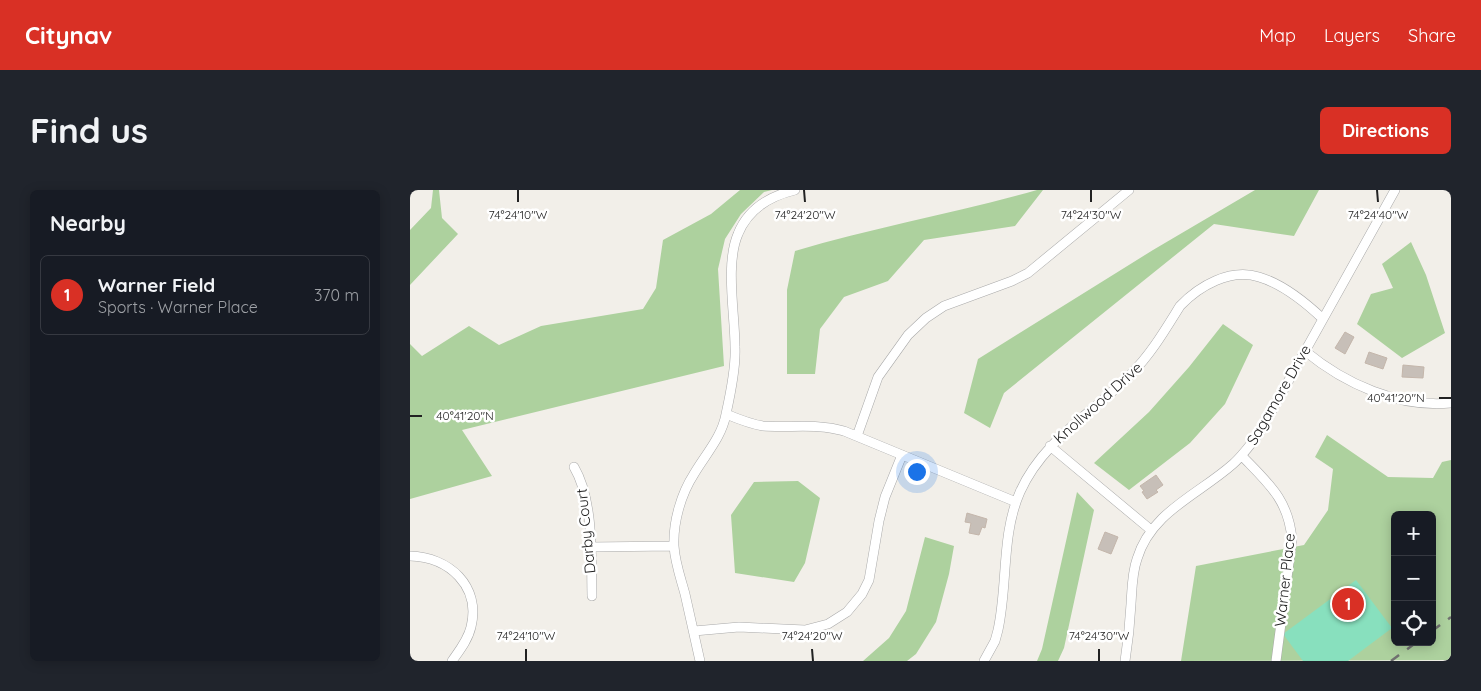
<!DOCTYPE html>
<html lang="en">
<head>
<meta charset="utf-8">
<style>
	body { margin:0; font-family:Quicksand,sans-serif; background:#20242c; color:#f1f3f6 }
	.controls { position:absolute; right:15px; bottom:15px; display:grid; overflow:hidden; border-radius:8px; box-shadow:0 2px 12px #0003 }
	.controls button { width:45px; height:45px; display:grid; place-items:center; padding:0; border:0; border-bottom:1px solid #363941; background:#171b24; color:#f1f3f6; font:25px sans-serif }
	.you { position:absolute; left:506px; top:281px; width:18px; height:18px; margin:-12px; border:4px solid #fff; border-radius:50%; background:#1a73e8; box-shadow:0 0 0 8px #1a73e833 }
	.badge { display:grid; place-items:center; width:32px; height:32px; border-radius:50%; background:#d93025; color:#fff; font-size:16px; font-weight:700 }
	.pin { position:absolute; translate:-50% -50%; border:2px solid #fff; box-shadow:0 1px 5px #0006 }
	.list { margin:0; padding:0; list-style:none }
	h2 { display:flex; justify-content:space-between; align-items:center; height:65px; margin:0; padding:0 20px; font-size:21px }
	h2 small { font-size:16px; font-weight:400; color:#9ea1a6 }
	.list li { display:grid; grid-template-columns:32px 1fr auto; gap:15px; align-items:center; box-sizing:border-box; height:80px; margin:0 10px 10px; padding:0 10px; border:1px solid #363941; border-radius:8px }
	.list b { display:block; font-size:19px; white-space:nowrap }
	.list p { margin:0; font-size:16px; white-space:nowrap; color:#9ea1a6 }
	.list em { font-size:16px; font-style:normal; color:#9ea1a6 }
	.icon { flex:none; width:28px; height:28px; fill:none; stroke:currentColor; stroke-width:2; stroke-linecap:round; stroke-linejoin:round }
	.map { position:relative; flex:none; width:1041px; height:471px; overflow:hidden; border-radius:8px }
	header { display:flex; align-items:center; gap:30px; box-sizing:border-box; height:70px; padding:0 25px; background:#d93025; color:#fff }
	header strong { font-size:24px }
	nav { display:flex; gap:28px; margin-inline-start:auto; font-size:18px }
	.intro { display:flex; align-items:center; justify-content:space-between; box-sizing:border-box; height:120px; padding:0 30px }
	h1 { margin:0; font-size:35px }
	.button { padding:12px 22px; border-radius:8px; background:#d93025; color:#fff; font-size:18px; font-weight:700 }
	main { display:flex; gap:30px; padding:0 30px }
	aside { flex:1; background:#171b24; border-radius:8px; box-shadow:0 2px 12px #0003 }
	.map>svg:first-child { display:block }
	.forest { fill:#add19e; fill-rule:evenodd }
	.pitch { fill:#88e0be }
	.building { fill:#c7bfb8; stroke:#c4b6ab }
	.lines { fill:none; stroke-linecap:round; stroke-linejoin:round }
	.minor-casing { stroke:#a9a9a9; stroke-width:10 }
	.minor { stroke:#fff; stroke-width:9 }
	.rail { stroke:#707070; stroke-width:2.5; stroke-dasharray:10 10; stroke-linecap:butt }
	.ticks { fill:none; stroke:#222; stroke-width:2 }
	.labels { text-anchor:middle; stroke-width:5; stroke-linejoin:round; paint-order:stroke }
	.street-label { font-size:15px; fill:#222; stroke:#fff }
	.ticks-label { font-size:12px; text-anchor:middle; fill:#222; stroke:#fff; stroke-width:5; stroke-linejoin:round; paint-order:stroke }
</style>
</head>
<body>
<header>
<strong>Citynav</strong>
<nav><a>Map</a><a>Layers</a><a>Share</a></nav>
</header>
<div class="intro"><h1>Find us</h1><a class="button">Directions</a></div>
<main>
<aside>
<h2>Nearby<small></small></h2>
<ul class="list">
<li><span class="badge">1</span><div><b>Warner Field</b><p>Sports · Warner Place</p></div><em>370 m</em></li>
</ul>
</aside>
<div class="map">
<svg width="1041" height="471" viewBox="0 0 1041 471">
	<rect width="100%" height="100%" fill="#f2efe9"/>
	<path class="forest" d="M23,0H29L32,28L48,44L0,95V40L21,18Z
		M330,0H362L354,2L331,24L315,49L308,79L314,176L52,240L82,286L0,309V154L12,166L59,136L89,155L131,136L233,119L246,98L253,50L301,24Z
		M627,0H633L605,36L514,50L478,91L434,107L410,139L405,184H377V100L385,61C465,37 547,23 627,0Z
		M845,0H909L884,46L804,34L594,203L580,238L554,223L568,169L743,60Z
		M1001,52L1016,85L1035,143L992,168L947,134L961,104L983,98L972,74Z
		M813,134L843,155L815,214L780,253L719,300L684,273L739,222L779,177Z
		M917,245L978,287L1023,288L1032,272L1041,270V470L771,471L786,376L894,355L918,320L923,279L905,267ZM985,325H1022V452H985Z
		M388,291L410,308L395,373L384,392L325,383L321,325L344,292Z
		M667,302L684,320L654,458L648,471H627L632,459Z
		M515,347L544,356L539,384L526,432L506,464L497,471H453L479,448L496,421Z"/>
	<path class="pitch" d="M946,390L982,438L938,471H893L873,444Z"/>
	<path class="building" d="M935,142L944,147L935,164L925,158Z
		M959,162L977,168L973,179L955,173Z
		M993,175L1014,177L1013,188L992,187Z
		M746,285L753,295L746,300L748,302L737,309L732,302L734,301L730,296Z
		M557,323L577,329L575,338L572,337L569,345L559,343L561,333L555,332Z
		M695,342L708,347L701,364L688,359Z"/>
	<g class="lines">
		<g class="minor-casing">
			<path id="minor" d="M895,161C935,194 988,218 1041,213
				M316,224C328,229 340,234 353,236C381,238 407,233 434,241L606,312
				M447,246L468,187L498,145L516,128L534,116L602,91L618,83L719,0
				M640,256L741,340
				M832,266C858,293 879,310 882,350L866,471
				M164,277C184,311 181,367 182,406
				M180,357L264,356
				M0,366C39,367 71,396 61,437C58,450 49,461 42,471
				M284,441L329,437L395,440L418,434L437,422L452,404L459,390L469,331L475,307L492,265
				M290,471C285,449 280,427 275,404C271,389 265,373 264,356C263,332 271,304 284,284C295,265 312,247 316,224C320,206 326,175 325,157C325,124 315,74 328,44C338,19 360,6 385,0
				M574,471L585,451L588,440C598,394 591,345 610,302C633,250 683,223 721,184C741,164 755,140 770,116C789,96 820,78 849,87C873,94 895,112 913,129
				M715,471C718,452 720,433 721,414C722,399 722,383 727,369C741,322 788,305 823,274C833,265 841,254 850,242L985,0"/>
		</g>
		<use href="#minor" class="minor"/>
		<path class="rail" d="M1022,441L1041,427
			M981,471L1007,452"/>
	</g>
	<path class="ticks" d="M108,0V12M394,0L395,12M681,0V12M967,0L968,12M1029,208H1041M0,226H12M116,459V471M402,459L403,471M689,459V471"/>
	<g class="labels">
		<g class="street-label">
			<text transform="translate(869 205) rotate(-60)" y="5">Sagamore Drive</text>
			<text transform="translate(688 213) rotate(-42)" y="5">Knollwood Drive</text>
			<text transform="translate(176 341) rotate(-96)" y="5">Darby Court</text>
			<text transform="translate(875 390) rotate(-84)" y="5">Warner Place</text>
		</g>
	</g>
	<g class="ticks-label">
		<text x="108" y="29">74°24'10"W</text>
		<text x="395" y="29">74°24'20"W</text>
		<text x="681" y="29">74°24'30"W</text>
		<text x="968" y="29">74°24'40"W</text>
		<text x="986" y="212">40°41'20"N</text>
		<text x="55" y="230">40°41'20"N</text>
		<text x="116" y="450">74°24'10"W</text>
		<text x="402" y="450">74°24'20"W</text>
		<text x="689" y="450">74°24'30"W</text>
	</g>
</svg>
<div class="controls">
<button>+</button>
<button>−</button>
<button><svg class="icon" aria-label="locate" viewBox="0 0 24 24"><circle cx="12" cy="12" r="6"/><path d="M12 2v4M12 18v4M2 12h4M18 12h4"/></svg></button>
</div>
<div class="you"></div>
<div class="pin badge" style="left:938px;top:414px">1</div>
</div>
</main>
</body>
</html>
